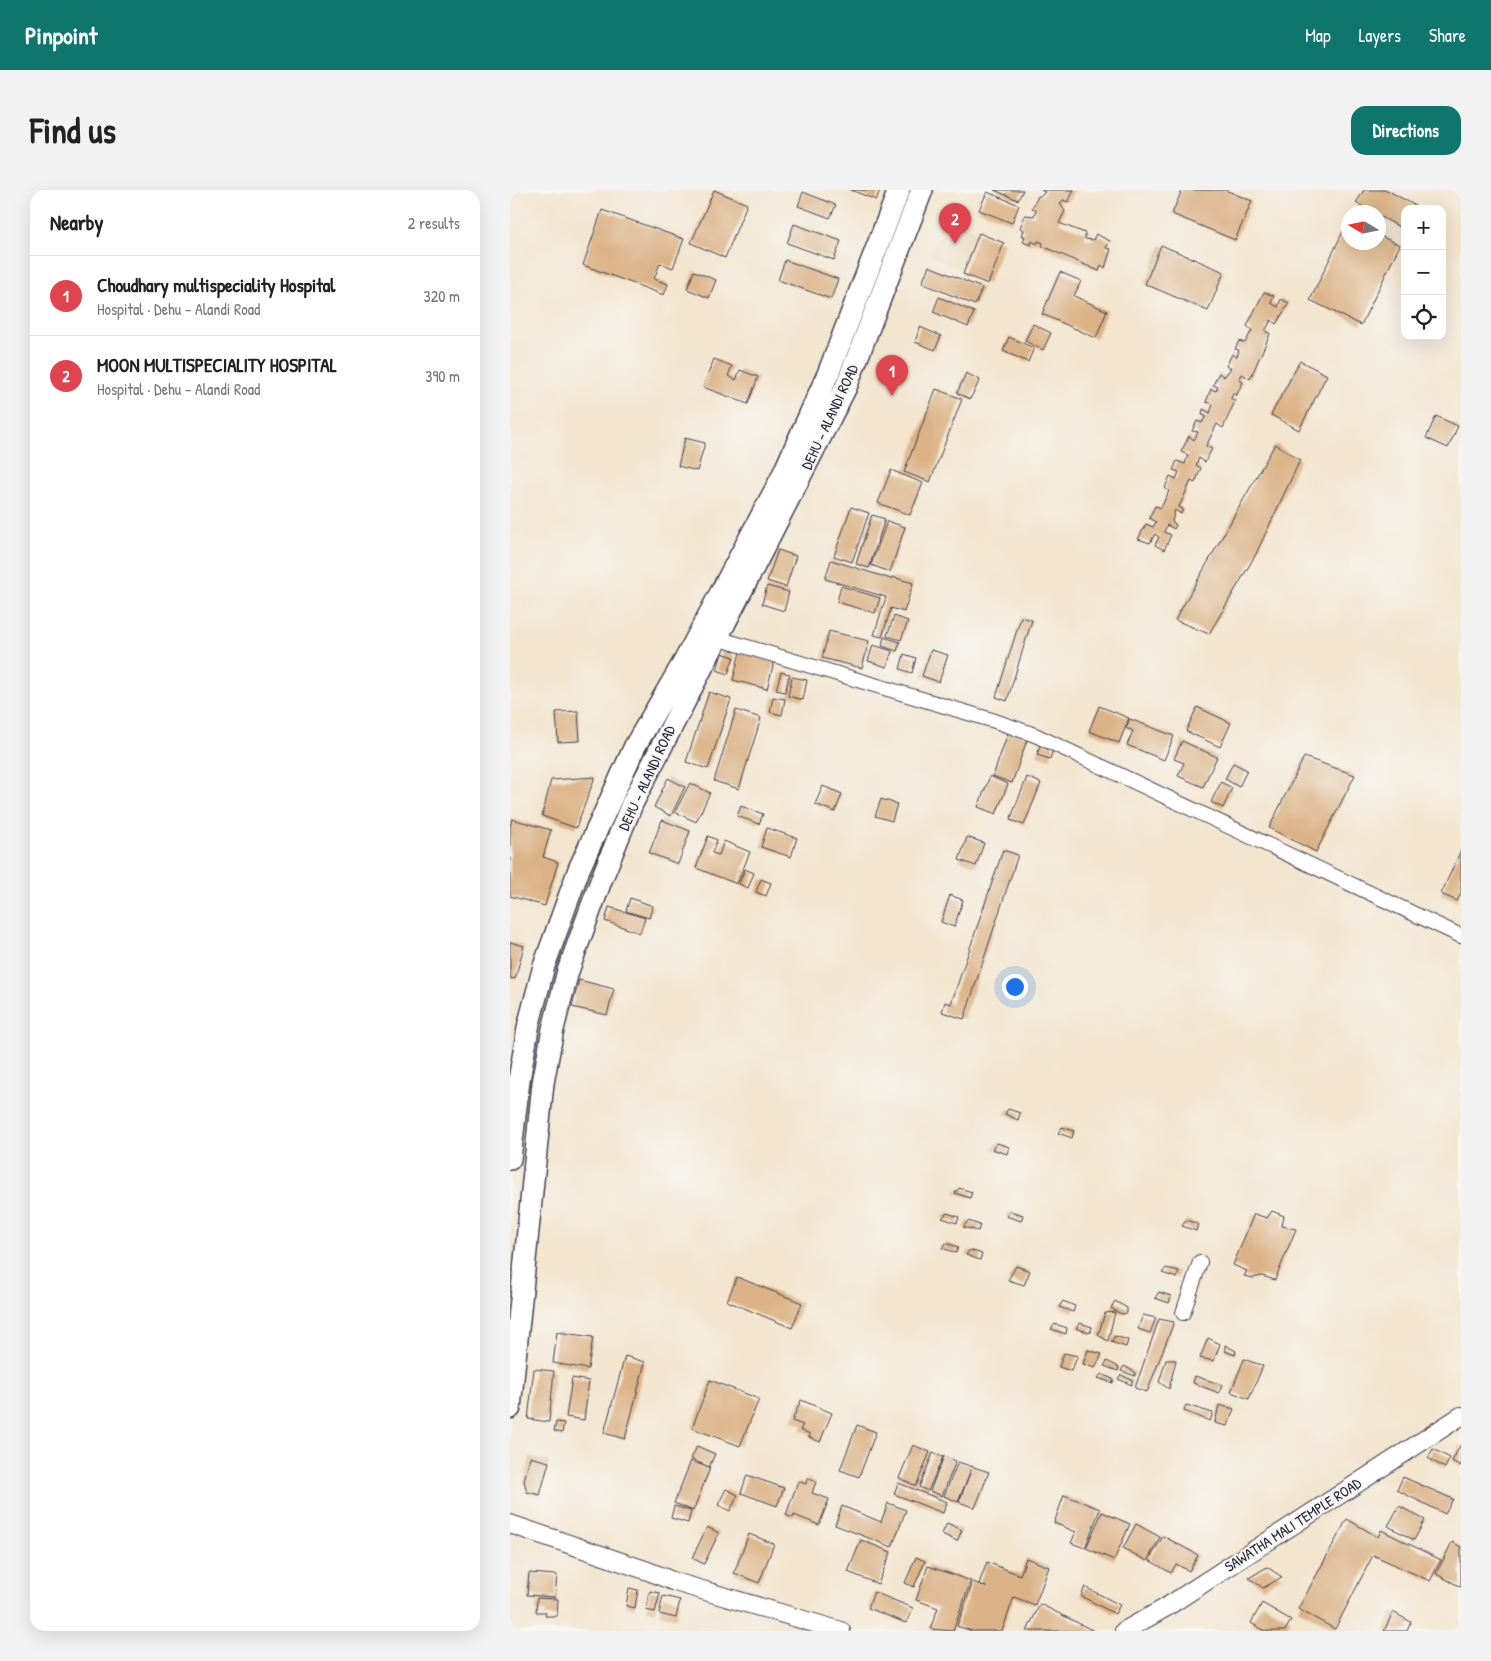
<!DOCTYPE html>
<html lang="en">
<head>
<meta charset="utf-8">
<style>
	body { margin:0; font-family:"Patrick Hand",sans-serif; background:#f2f2f2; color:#222 }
	.controls { position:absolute; right:15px; top:15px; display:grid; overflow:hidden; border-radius:10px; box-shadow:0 5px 20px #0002 }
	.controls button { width:45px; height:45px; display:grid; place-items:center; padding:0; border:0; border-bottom:1px solid #e0e0e0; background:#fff; color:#222; font:25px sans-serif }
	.compass { position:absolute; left:831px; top:15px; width:45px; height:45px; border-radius:50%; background:#fff; box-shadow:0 5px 20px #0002; rotate:280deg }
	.you { position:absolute; left:504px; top:796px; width:18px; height:18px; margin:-12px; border:4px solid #fff; border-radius:50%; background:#1a73e8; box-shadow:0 0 0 8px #1a73e833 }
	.badge { display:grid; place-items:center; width:32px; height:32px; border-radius:50%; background:#0f766e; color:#fff; font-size:16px; font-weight:700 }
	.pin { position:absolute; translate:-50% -41px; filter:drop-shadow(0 1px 2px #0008) }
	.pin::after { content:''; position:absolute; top:26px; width:18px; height:15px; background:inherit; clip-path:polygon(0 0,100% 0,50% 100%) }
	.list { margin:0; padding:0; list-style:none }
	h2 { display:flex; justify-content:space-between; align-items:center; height:65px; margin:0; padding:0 20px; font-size:21px }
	h2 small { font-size:16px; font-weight:400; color:#767676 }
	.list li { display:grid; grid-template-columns:32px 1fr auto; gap:15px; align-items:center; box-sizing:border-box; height:80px; padding:0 20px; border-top:1px solid #e0e0e0 }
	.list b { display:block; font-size:19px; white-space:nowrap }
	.list p { margin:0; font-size:16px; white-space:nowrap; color:#767676 }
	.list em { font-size:16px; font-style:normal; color:#767676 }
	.icon { flex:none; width:28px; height:28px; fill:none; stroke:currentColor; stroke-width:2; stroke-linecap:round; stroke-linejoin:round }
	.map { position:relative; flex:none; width:951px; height:1441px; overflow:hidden; border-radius:15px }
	header { display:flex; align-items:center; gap:30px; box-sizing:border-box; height:70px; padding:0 25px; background:#0f766e; color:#fff }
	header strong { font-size:24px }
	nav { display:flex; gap:28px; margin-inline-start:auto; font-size:18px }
	.intro { display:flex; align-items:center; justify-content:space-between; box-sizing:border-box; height:120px; padding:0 30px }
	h1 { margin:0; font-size:35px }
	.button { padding:12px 22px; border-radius:15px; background:#0f766e; color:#fff; font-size:18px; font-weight:700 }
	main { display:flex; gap:30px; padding:0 30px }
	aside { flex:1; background:#fff; border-radius:15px; box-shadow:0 5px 20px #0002 }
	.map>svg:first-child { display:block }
	.built { fill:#ebd8ba }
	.building { fill:#dbb285 }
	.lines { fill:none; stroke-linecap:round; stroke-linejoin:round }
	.minor-casing { stroke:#413f51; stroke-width:16 }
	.tertiary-casing { stroke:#413f51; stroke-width:20 }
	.primary-casing { stroke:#413f51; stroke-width:24 }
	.minor { stroke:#fff; stroke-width:14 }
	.tertiary { stroke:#fff; stroke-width:18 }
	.primary { stroke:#fff; stroke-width:21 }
	.labels { text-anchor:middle; stroke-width:4; stroke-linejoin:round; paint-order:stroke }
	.street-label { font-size:15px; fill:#22223b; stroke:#f6f6f2 }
</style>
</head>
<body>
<header>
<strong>Pinpoint</strong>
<nav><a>Map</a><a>Layers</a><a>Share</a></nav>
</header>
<div class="intro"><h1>Find us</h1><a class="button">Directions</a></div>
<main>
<aside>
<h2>Nearby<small>2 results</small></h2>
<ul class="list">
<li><span class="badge" style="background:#e0444e">1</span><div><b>Choudhary multispeciality Hospital</b><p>Hospital · Dehu - Alandi Road</p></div><em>320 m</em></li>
<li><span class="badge" style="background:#e0444e">2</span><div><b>MOON MULTISPECIALITY HOSPITAL</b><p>Hospital · Dehu - Alandi Road</p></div><em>390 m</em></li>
</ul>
</aside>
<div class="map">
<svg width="951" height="1441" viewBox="0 0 951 1441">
	<rect width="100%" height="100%" fill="#f6f6f2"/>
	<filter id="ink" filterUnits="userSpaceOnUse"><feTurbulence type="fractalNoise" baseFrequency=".02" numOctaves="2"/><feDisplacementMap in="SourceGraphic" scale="10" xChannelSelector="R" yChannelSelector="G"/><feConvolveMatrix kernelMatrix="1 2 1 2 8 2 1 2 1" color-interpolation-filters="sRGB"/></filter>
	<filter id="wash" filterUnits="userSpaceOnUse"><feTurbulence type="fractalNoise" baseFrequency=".0096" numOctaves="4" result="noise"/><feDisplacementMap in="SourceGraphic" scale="20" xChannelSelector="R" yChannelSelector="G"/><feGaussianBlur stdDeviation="1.12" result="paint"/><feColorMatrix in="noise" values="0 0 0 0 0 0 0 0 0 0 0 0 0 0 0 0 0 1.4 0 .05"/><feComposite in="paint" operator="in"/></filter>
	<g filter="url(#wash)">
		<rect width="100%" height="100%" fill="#f3e5ce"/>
		<path class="built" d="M437,28L469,42L452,80L420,65Z"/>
		<g id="blocks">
			<path class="building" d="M204,0L237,14L215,68L181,53Z
				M341,0H370L366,10Z
				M484,0H513L508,10Z
				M531,0H564L558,12L553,10L550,14L555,21L549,33L575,43V49L583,50L586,44L600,51L596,58L601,59L595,78L591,75L589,81L532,56L533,53L528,51L527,54L522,51L521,55L513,52L515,46H512L514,40L510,38L515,25L524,26L526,20L522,18L528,6H531L535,2Z
				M672,0H715L742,11L725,50L662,24Z
				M854,0H877L906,16L904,19H895L893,39L868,25V22H863L846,13Z
				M293,2L326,15L320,28L288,16Z
				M477,2L509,15L502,33L469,20Z
				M92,20L174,49L163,78L150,73L144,89L158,94L154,105L73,75Z
				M838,31V52H868V45L890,55L851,135L800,110Z
				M284,34L331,51L324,70L277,53Z
				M469,43L494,53L478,94L453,84Z
				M651,55L714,82L698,121L635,94Z
				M275,70L328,89L321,109L268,90Z
				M419,76L472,98L465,115L412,93Z
				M184,81L206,90L199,108L177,99Z
				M550,82L571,91L564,106L597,121L586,148L532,124Z
				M754,102L764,106L761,113L768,117L771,109L779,113L766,134L761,130L755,141L760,144L740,189L732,184L729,190L733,192L726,206L723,203L721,209L725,211L713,238L707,234L696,256L702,259L695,272L689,268L686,275L691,278L685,293L681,291L669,317L673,319L671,324L665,320L662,331L666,335L664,339L657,335L654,342L661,345L654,360L645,355L649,347L645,344L640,353L628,349L636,334L643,337L646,332L639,328L645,316L651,318L659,301L655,298L660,286L666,289L669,282L663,280L667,271L675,274L678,265L671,262L679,246L684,250L688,242L682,241L687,231L692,233L696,226L692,225L693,219L700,223L703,214L696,212L701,199L706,201L708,197L703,195L709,183L714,187L721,178L716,176L722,164L727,167L729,160L725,159L729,151L735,153L742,140L737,136Z
				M429,107L464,122L458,137L423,122Z
				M523,134L541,143L533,160L515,151Z
				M410,137L431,146L425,160L405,152Z
				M499,147L524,158L518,172L493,161Z
				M204,169L222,176L218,186L226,190L230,180L248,187L238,214L193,197Z
				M790,171L817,185L789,240L761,225Z
				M456,183L470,190L460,209L447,203Z
				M426,199L452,209L420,292L394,282Z
				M926,226L948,236L938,258L916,248Z
				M175,248L195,253L187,281L168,276Z
				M765,254L790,270L746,364L699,444L665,430Z
				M381,280L413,293L400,325L368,313Z
				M341,317L359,323L342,372L324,366Z
				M362,325L375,329L359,378L346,374Z
				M377,331L395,337L380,382L361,375Z
				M268,360L286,366L276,397L257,391Z
				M321,370L381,389L382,387L403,393L394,422L381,418L372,447L364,445L376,407L315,389Z
				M257,396L279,402L274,421L252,414Z
				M331,396L370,408L365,423L327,412Z
				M384,426L398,431L391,450L377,446Z
				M511,427L522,430L497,511L486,507Z
				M319,441L359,451L352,478L312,468Z
				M374,447L390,452L387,461L372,456Z
				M363,455L382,461L377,477L358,471Z
				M421,460L438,465L429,492L412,486Z
				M230,462L264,472L257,499L223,490Z
				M212,463L224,467L218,484L207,480Z
				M394,464L406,468L402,483L390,479Z
				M271,482L280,484L275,502L266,500Z
				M282,487L297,490L293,510L278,506Z
				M199,502L221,509L198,579L176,572Z
				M263,507L275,509L272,525L260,522Z
				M589,516L619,528L609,553L579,541Z
				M687,517L721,533L710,557L676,541Z
				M226,520L251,528L229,599L204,591Z
				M68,521L70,551L48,552L46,522Z
				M620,529L664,546L654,570L617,555L623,541L616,538Z
				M499,540L518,547L502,593L483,586Z
				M672,551L707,567L693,597L668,586L674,573L664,569Z
				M531,552L544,556L540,569L527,565Z
				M794,567L845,585L806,662L759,638Z
				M723,573L737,580L729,597L715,589Z
				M480,586L498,594L486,624L468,617Z
				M85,587L66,638L32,626L41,590Z
				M517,587L531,593L514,635L500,630Z
				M158,588L175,597L161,626L144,617Z
				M711,592L722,598L713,618L701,612Z
				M180,593L200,603L186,632L165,622Z
				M313,596L332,604L325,622L305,614Z
				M371,609L387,614L382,631L365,626Z
				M231,616L253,624L249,634L227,626Z
				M2,629L41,640L33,667L48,672L35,716L0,706V636Z
				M152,630L180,641L168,674L139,663Z
				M257,638L287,648L281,667L251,657Z
				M198,646L207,650L202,663L209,665L214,651L240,662L227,694L186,678Z
				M457,647L474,653L466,676L449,670Z
				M493,660L508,665L454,829L432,822L435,812L441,814Z
				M951,660V703L947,711L931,704Z
				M235,679L244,683L238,698L229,694Z
				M251,689L261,693L256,706L246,702Z
				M440,705L453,710L444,737L431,732Z
				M120,708L143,716L139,728L116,721Z
				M99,717L135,728L130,743L95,731Z
				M0,752L14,756L5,789L0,788Z
				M69,790L104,799L97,825L62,817Z
				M498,919L510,923L508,930L495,924Z
				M552,937L564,941L562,948L548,943Z
				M487,953L499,957L497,964L482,959Z
				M449,998L462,1002L460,1008L445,1003Z
				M500,1021L513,1025L511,1031L496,1026Z
				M762,1021L774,1026L772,1036L786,1039L765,1090L752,1086L743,1088L734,1086L737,1081L723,1075L744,1024L757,1028Z
				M437,1023L449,1027L447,1033L432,1028Z
				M676,1030L688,1034L686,1041L672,1036Z
				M458,1031L470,1035L468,1041L453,1037Z
				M436,1053L448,1057L446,1063L432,1058Z
				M460,1060L472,1064L470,1070L456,1065Z
				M506,1076L520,1081L514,1095L498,1090Z
				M656,1078L669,1081L667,1088L652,1083Z
				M227,1087L292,1113L282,1138L217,1111Z
				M649,1102L661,1106L659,1113L645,1108Z
				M553,1111L565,1116L563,1122L549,1117Z
				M605,1111L617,1118V1123L611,1124L601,1118Z
				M605,1122L598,1151L588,1145L595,1123Z
				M633,1125L646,1128L640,1143L628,1139Z
				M649,1129L664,1132L637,1202L625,1198Z
				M570,1133L582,1137L580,1143L566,1138Z
				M545,1134L557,1138L556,1144L541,1139Z
				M47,1142L83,1147L78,1179L43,1173Z
				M605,1146L618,1150L616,1157L601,1152Z
				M698,1148L710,1154L704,1171L690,1168Z
				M715,1155L726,1161L725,1165L715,1161Z
				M578,1160L592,1164L585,1178L573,1174Z
				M554,1163L568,1166L561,1181L549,1177Z
				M115,1166L135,1172L115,1249L94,1243Z
				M734,1169L753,1176L739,1209L721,1202Z
				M656,1170H666L659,1199L649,1192Z
				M597,1171L609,1177L608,1181L594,1176Z
				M614,1176L625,1182V1186L611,1181Z
				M24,1179L44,1181L39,1232L18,1229Z
				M591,1184L603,1189V1193L588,1188Z
				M611,1185L622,1190V1195L608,1189Z
				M685,1186L712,1195L709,1203L683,1193Z
				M62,1188L79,1191L74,1230L56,1227Z
				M200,1190L249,1209L230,1256L182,1238Z
				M291,1210L322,1223L310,1252L299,1247L300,1244L290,1240L293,1235L282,1231Z
				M676,1215L703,1223L700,1231L674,1221Z
				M709,1215L724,1219L717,1236L705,1233Z
				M46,1232L54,1233L52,1243L44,1241Z
				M347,1235L366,1242L349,1287L330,1280Z
				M951,1254V1276L942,1271Z
				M403,1255L420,1262L406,1296L389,1288Z
				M187,1256L205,1264L199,1277L181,1269Z
				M923,1259L940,1268L935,1278L918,1268Z
				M423,1263L433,1267L418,1301L409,1297Z
				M434,1266L446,1271L432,1306L420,1301Z
				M20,1267L39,1272L30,1305L17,1302L14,1291Z
				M181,1271L200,1278L183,1321L164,1313Z
				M448,1272L479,1282L465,1318L449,1312L461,1280L448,1312L434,1306Z
				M237,1285L274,1298L267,1316L231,1303Z
				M893,1287L943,1309L935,1324L887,1300Z
				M297,1288L306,1292L302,1303L319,1309L309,1335L284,1325L283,1328L276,1325L288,1291L296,1294Z
				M388,1293L437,1312L433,1323L384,1304Z
				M216,1299L228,1305L220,1321L208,1315Z
				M554,1305L590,1319L575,1358L561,1353L566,1342L544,1333Z
				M378,1313L396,1320L382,1357L325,1335L332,1316L371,1332Z
				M164,1316L181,1321L178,1333L161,1328Z
				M889,1316L915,1330L904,1350L878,1336Z
				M592,1322L620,1334L604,1370L576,1358Z
				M837,1329L868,1347L871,1340L931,1370L920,1391L863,1365L825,1439L788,1419Z
				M437,1333L452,1340L447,1351L432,1344Z
				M626,1334L650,1347L637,1371L613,1358Z
				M197,1337L209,1343L194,1374L182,1368Z
				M239,1344L264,1354L249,1393L224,1383Z
				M653,1346L688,1365L679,1381L666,1374L661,1383L639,1370Z
				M351,1350L381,1362L368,1394L338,1382Z
				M942,1352L951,1357V1397L926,1384Z
				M406,1367L415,1371L404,1397L395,1393Z
				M516,1368L539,1377L525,1415L504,1407L492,1441H462L447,1436L463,1392L476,1397L469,1394L477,1372L510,1385Z
				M418,1376L461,1391L443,1441L420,1439L428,1418L406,1410Z
				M757,1377L772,1387L753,1398L739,1388Z
				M19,1383L47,1385L45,1407L17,1405Z
				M575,1397L610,1415L605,1424L571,1406Z
				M119,1398L128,1400L125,1418L116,1416Z
				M140,1401L150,1403L145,1422L136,1420Z
				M364,1402L403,1418L396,1433L358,1418Z
				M153,1406L170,1410L166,1428L149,1424Z
				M27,1408L48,1409L47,1426H35L36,1422H26Z
				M752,1413L781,1430L775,1441H755L741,1433Z
				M530,1414L584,1441H517Z
				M883,1422L901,1432L897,1441H874Z"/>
		</g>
	</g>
	<g filter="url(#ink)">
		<use href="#blocks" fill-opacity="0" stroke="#413f51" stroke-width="1"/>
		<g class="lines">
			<g class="minor-casing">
				<path id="minor" d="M207,448L485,531L525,545L951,746
					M673,1123L690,1072"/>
			</g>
			<g class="tertiary-casing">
				<path id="tertiary" d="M0,1334L138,1381L165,1392L331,1441
					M614,1441L655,1418L951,1226"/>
			</g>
			<g class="primary-casing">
				<path id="primary" d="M0,969L9,890L19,833L34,776L69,679L125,556L175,470L271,289L318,184L389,0
					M0,1218L33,893L43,839L58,781L92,688L122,614L336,197L412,0"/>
			</g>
			<use href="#minor" class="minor"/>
			<use href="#tertiary" class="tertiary"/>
			<use href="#primary" class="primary"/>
		</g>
	</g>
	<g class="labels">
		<g class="street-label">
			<text transform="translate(320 227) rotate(-65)" y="5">DEHU - ALANDI ROAD</text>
			<text transform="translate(137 588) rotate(-65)" y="5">DEHU - ALANDI ROAD</text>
			<text transform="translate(783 1335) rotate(-33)" y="5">SAWATHA MALI TEMPLE ROAD</text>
		</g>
	</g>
</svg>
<div class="controls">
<button>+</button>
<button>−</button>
<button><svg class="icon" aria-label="locate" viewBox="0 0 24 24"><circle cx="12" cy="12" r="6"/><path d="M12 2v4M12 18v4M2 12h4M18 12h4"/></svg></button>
</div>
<svg class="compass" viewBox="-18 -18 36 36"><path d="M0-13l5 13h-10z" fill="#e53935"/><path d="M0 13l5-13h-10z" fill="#767676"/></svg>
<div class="you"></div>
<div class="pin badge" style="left:382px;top:206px;background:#e0444e">1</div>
<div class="pin badge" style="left:445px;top:54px;background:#e0444e">2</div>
</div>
</main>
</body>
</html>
